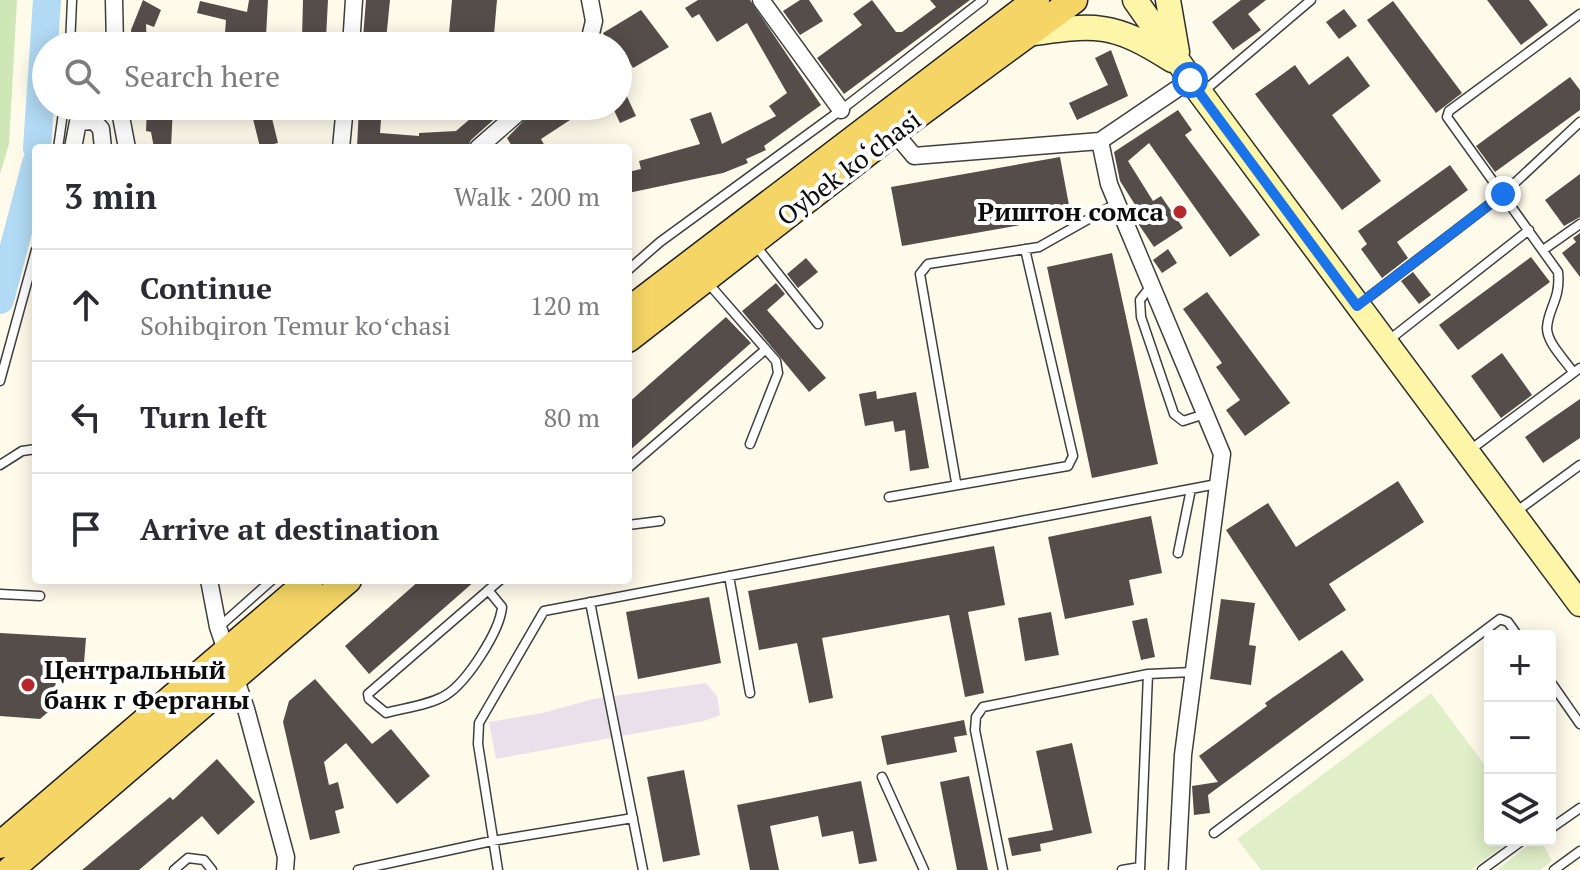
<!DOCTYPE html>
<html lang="en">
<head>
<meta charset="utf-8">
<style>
	body { margin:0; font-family:"PT Serif",serif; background:#f2f2f3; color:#2b2b33 }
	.controls { position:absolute; right:24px; bottom:24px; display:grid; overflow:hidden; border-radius:8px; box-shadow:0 4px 20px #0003 }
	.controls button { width:72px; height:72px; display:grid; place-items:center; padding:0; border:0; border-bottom:2px solid #e1e1e2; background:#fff; color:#2b2b33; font:40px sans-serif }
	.stop { position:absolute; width:24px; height:24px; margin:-18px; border:6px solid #1a73e8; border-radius:50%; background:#fff }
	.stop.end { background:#1a73e8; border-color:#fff; box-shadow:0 2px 8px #0008 }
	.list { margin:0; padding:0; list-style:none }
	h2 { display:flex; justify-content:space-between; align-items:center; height:104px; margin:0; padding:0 32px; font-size:34px }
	h2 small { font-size:26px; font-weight:400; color:#7c7c81 }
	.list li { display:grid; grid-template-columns:52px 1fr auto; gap:24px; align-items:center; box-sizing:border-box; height:112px; padding:0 32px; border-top:2px solid #e1e1e2 }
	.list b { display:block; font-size:30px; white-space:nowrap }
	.list p { margin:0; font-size:26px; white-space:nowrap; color:#7c7c81 }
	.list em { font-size:26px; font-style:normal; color:#7c7c81 }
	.icon { flex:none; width:44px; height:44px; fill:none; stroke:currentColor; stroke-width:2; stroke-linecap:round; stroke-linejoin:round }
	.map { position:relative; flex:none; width:1580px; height:870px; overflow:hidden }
	.search { position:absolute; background:#fff; box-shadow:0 4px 20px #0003; left:32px; top:32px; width:600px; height:88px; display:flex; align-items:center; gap:20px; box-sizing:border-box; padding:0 28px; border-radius:44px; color:#7c7c81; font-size:30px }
	.panel { position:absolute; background:#fff; box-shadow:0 4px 20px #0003; left:32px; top:144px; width:600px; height:440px; border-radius:8px }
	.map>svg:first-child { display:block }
	.industrial { fill:#eae0eb }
	.green { fill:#cfe7b6 }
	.pitch { fill:#e0efc8 }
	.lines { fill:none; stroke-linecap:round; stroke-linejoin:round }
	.river { stroke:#b2daf4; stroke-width:28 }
	.building { fill:#544d49 }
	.service-casing { stroke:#3f3f3f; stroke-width:11 }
	.minor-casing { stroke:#3f3f3f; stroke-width:19 }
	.secondary-casing { stroke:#2e2e2e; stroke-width:27 }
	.primary-casing { stroke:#1d1d1d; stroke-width:29 }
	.service { stroke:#fff; stroke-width:8 }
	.minor { stroke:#fff; stroke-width:16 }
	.secondary { stroke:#fdf5a8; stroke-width:24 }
	.primary { stroke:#f4d565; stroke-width:26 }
	.route { stroke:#1a73e8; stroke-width:10 }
	.poi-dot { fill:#b7282c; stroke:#fff; stroke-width:3 }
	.labels { text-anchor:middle; stroke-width:8; stroke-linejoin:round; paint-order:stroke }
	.street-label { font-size:26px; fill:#0c0c0c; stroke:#fff }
	.poi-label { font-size:26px; font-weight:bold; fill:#0c0c0c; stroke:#fff; text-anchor:end }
</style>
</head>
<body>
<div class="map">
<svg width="1580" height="870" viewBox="0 0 1580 870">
	<rect width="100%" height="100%" fill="#fefbeb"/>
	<path class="industrial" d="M706,683L717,696L720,715L704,721L496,759L489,722L543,713L593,699Z"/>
	<path class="green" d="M0,0H17L9,144L0,174Z"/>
	<path class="pitch" d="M1431,693L1490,772V840H1511L1471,870H1261L1237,839Z
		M1535,840H1541L1552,861L1540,870H1497Z"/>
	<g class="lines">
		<path class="river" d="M37,148L47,0
			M0,300L36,163"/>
	</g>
	<path class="building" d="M143,0L161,10L154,27L146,24L147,46H132L131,30Z
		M249,0H268L266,36L241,37V46H224L226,20L197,13L200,1L247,12Z
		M303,0H328L326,38L302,37Z
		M366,0H390L386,40L363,38Z
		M452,0H497L493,46L448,45Z
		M698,0H750L821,105L764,146L766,150L746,159L748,163L723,173L628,193V172L641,169L639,161L700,144L690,119L711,112L722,144L776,116L769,106L787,93L747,23L717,42L699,14L692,18L685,8Z
		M800,0H809L823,21L800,35L783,11Z
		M872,0L896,32H902L936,7L930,0H970L844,94L817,58L862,25L853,14Z
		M1241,0H1266L1248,14L1261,30L1233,50L1212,22Z
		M1487,0H1529L1548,25L1521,45Z
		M1393,1L1462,93L1436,113L1367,20Z
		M1344,9L1357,26L1339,39L1326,22Z
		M641,10L669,47L633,68L620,46H610L603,33Z
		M1111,50L1128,96L1077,120L1069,103L1108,85L1095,58Z
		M1348,56L1370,86L1332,115L1381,181L1342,210L1255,94L1295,65L1309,85Z
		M618,77L636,116L620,123L612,106H618Z
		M1570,77L1580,90V110L1495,172L1476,146Z
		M147,106H173L171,148H154L151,132L146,131Z
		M195,106H269L278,143L260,147L253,119L195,116Z
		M359,106H382L380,133L419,136V133L456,131L485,106H495L501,113L471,140L467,148H357Z
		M561,106L570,120L541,139L546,148H513L507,138L537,107Z
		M1178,110L1192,130L1185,135L1260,235L1230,257L1149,143L1128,161L1153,201L1161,196L1183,228L1154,247L1137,222L1134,214L1139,211L1120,181L1114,152Z
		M1060,157L1071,216L902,246L891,187Z
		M1450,165L1468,190L1397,242L1408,258L1382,278L1361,249L1367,244L1358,231Z
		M1580,174V217L1564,226L1545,200Z
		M1580,233V277L1562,253L1576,242L1573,238Z
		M1168,249L1177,263L1162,273L1153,260Z
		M1112,253L1158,464L1092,478L1047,267Z
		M1531,257L1550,282L1458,350L1439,325Z
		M806,258L818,272L798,288L787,274Z
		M1413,272L1431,295L1419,304L1401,281Z
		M776,283L785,294L767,310L826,378L809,392L742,311Z
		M1207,292L1290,403L1245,436L1226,410L1240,400L1216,367L1222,363L1183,309Z
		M726,317L751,343L628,452V403Z
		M1502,353L1532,395L1501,418L1471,376Z
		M876,391L877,399L916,392L929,468L910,471L905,430L895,432L893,421L865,426L859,394Z
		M1580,399V438L1543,463L1525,437Z
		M1398,481L1424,522L1329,584L1346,610L1299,641L1226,530L1268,503L1296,547Z
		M1151,516L1162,573L1129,580L1134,605L1065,619L1048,537Z
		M994,546L1005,605L968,612L984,693L965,697L949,615L822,638L833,698L809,703L797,643L759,650L748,591Z
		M420,580H476L369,674L345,646Z
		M709,597L721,663L638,679L626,612Z
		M1221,599L1255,603L1249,645L1256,646L1251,685L1210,679Z
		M1051,612L1059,655L1025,661L1018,618Z
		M1147,618L1155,657L1141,660L1132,621Z
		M0,633L86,638L84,663L57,661L54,707L40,719L0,716Z
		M1342,650L1364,680L1208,795L1210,813L1194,815L1192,786L1218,782L1199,756L1267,706L1265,703Z
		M315,679L372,744L391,729L430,776L397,804L346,743L324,762L329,785L338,782L344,808L335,811L340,833L310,840L283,722L289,701Z
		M964,720L967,735L954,737L957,752L887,765L881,736Z
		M1072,743L1092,833L1040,844L1041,851L1012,856L1008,838L1053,830L1036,751Z
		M217,759L255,802L218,835L202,816L139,870H82L170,797L173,800Z
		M684,770L700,855L663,862L647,777Z
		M969,776L988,870H957L940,782Z
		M861,781L877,861L859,864L853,831L822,837L818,816L770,826L779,870H750L737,805Z"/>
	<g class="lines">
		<g class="service-casing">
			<path id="service" d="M253,42L345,46
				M70,46L72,0
				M1204,91L1311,0
				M58,148L64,106
				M756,246L818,324
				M1543,250L1580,224
				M628,270L660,242L841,110L983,0
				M708,283L776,361L778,373L750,444
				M1151,286L1140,300L1141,317L1174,414L1183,421L1205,414
				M1361,303L1503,194L1580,122
				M1389,340L1529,230
				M1573,372C1565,360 1547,343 1547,328C1548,308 1561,299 1558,272L1447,117L1449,111L1580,14
				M0,381L36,250
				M1470,450L1580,368
				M0,465L22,451L36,449
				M628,468L765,350
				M956,482L920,274L928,264L1039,247L1117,203
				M889,497L1068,466L1073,456L1025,249
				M1517,511L1580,465
				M628,525L660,521
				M1178,553L1191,489
				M729,576L750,693
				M488,590L502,607C500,631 467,682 446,695C430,705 404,708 386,713L369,699L368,694L500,580
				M0,594L40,596
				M590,602L643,870
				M219,627L272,580
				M1550,681L1580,724
				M882,777L924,870
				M1550,829L1580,808
				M1214,833L1500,619L1508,622L1518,636
				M174,870L188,858L204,860L212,870
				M358,870L492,841L633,818
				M498,870L478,744L479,723L544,611L1217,484
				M1003,870L975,730L976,717L983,707L1148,674L1193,672
				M1122,870L1140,867
				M1140,870L1148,674
				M1482,870L1523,840
				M1554,870L1580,851"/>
		</g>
		<g class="minor-casing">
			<path id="minor" d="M114,0L115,46
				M761,0L841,110
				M351,46L354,0
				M588,46L594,21L590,0
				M119,106L127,148
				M894,132L914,156L1100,141
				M73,148L78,122L94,121L101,129L103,148
				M341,148L345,106
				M478,148L526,106
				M209,580L218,627L246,709L286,857L285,870
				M1177,870L1183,755L1222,454L1109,184L1100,141L1190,80"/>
		</g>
		<g class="secondary-casing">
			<path id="secondary" d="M1135,0L1201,94L1580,604
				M1168,0L1177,52
				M1028,34C1095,24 1113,22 1172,60"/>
		</g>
		<g class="primary-casing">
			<path id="primary" d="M628,311L1036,0
				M628,339L894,132L1074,0
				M0,845L310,580
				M10,870L348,580"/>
		</g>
		<use href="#service" class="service"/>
		<use href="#minor" class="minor"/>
		<use href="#secondary" class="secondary"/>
		<use href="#primary" class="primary"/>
	</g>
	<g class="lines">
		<path class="route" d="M1190,80L1357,306L1503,194"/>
	</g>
	<g class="poi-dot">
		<circle cx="1180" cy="212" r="8"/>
		<circle cx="28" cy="685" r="8"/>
	</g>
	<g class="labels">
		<g class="street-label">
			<text transform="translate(849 168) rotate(-37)" y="9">Oybek ko‘chasi</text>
		</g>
		<g class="poi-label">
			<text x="1164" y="221">Риштон сомса</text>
			<text x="44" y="679" text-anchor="start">Центральный<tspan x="44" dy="30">банк г Ферганы</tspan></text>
		</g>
	</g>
</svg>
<div class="controls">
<button>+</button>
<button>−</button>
<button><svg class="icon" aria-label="layers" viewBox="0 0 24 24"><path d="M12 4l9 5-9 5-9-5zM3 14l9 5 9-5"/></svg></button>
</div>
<div class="stop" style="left:1190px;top:80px"></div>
<div class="stop end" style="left:1503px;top:194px"></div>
<div class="search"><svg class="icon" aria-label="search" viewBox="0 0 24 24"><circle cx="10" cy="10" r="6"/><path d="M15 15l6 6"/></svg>Search here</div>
<section class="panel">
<h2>3 min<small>Walk · 200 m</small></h2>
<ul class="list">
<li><svg class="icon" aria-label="ahead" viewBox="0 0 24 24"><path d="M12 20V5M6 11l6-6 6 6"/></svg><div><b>Continue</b><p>Sohibqiron Temur koʻchasi</p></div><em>120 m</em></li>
<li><svg class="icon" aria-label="left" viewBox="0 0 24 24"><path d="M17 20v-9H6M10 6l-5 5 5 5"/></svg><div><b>Turn left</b></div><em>80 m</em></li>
<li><svg class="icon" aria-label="arrive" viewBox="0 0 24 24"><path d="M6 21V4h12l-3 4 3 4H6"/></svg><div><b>Arrive at destination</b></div></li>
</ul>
</section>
</div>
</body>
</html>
